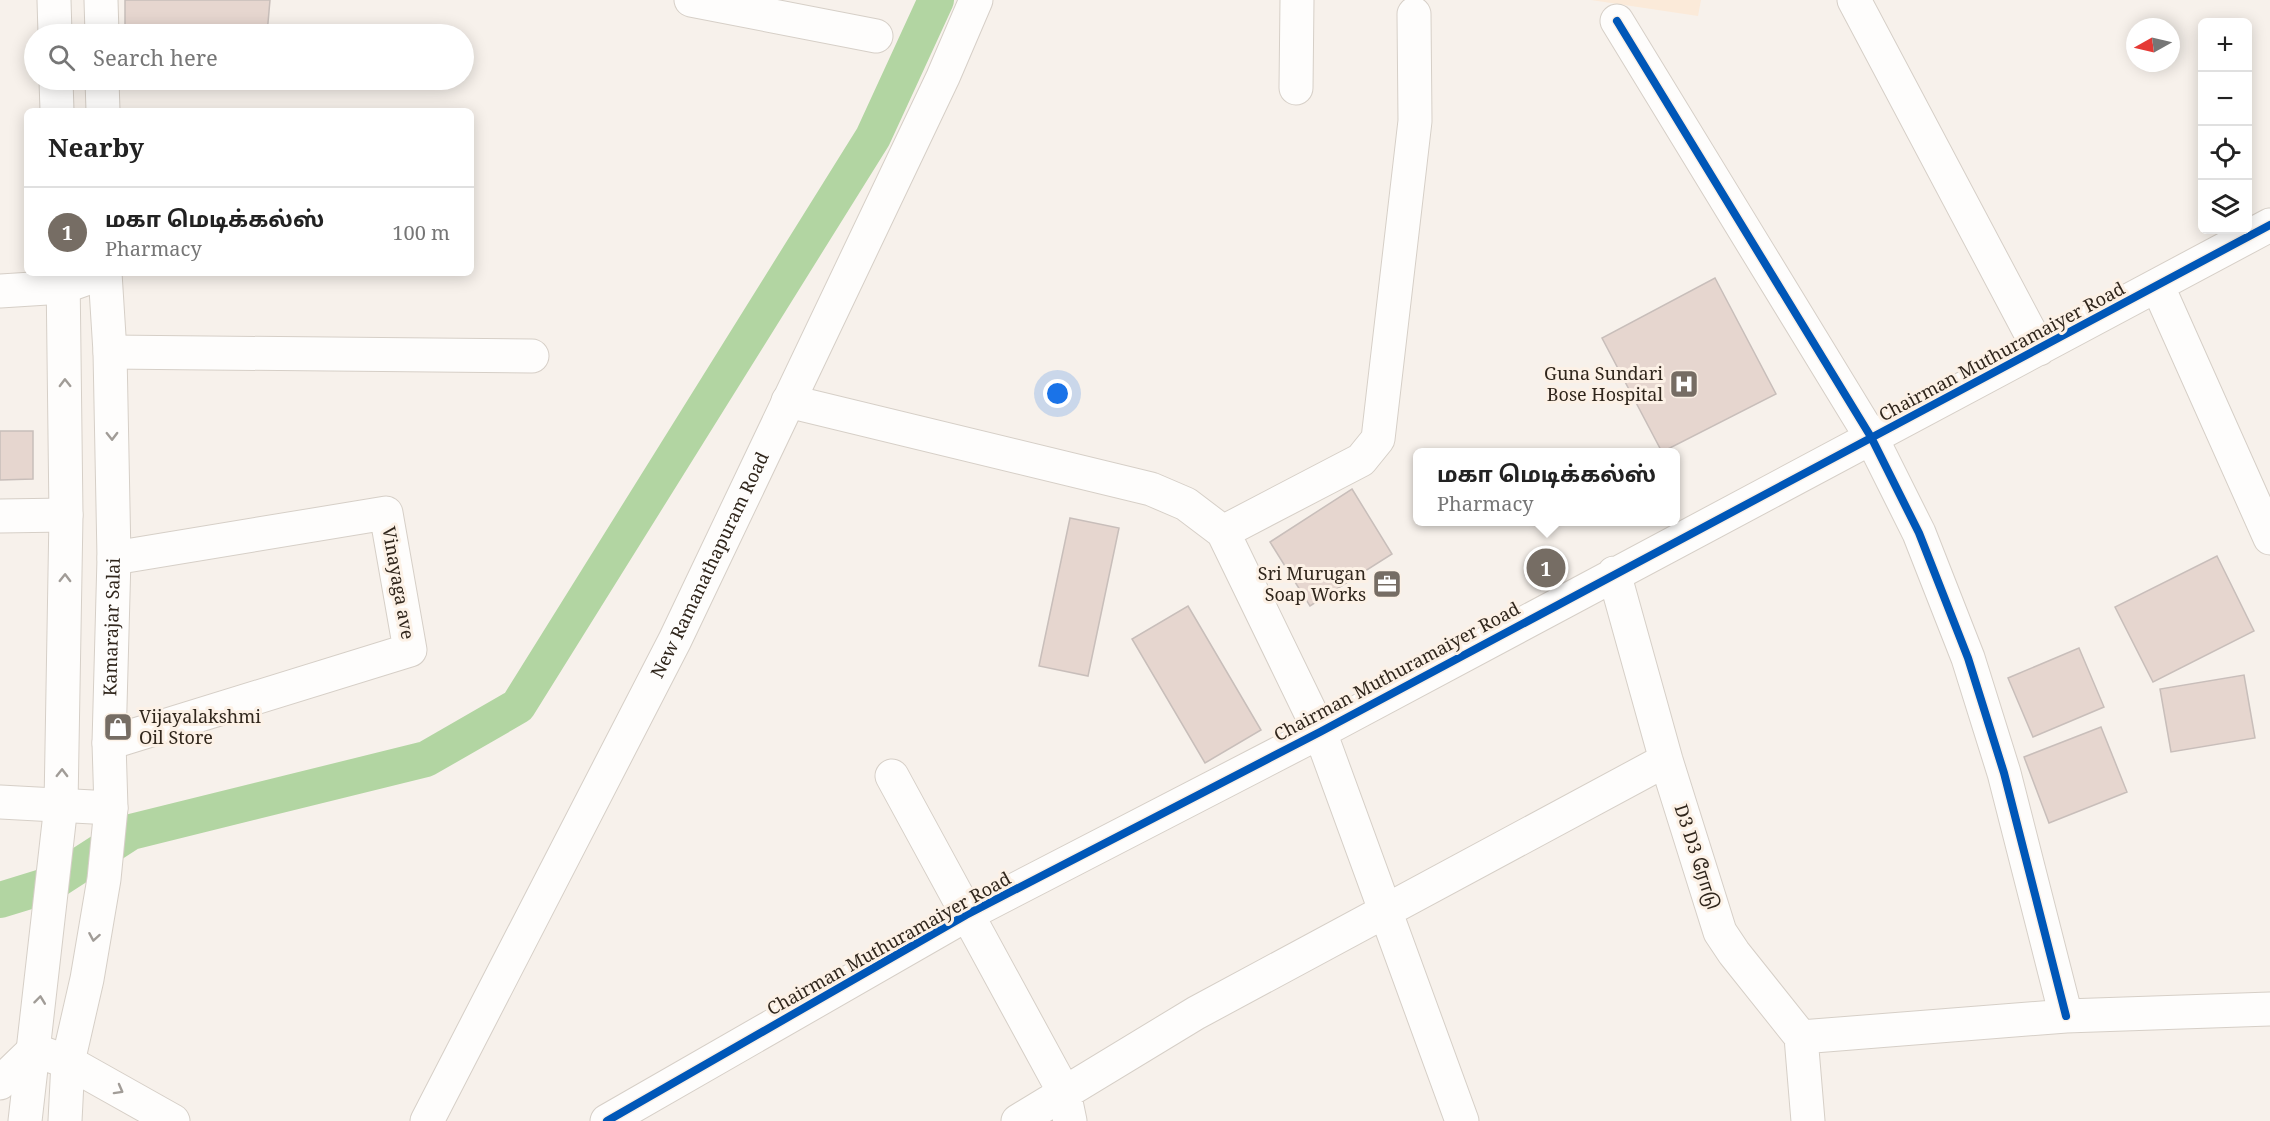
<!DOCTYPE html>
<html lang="en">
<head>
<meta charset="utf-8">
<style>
	body { margin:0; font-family:"Noto Serif","Noto Sans Tamil",serif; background:#f2f2f2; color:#222 }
	.controls { position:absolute; right:18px; top:18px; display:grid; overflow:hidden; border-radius:9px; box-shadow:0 3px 15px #0003 }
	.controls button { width:54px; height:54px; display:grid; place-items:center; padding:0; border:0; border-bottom:2px solid #e0e0e0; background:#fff; color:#222; font:30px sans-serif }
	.compass { position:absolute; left:2126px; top:18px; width:54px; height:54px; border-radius:50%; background:#fff; box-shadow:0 3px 15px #0003; rotate:262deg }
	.you { position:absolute; left:1058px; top:394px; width:21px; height:21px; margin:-15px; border:4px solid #fff; border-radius:50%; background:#1a73e8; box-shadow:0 0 0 9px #1a73e833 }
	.badge { display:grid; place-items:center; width:39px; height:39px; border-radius:50%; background:#766d64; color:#fff; font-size:20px; font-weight:700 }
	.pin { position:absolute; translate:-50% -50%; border:3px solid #fff; box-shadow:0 2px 6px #0006 }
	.popup { position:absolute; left:1413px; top:448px; width:267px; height:78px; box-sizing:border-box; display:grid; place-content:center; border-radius:9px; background:#fff; filter:drop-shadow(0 2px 4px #0005); font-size:20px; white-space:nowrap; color:#767676 }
	.popup b { font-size:22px; color:#222 }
	.popup::after { content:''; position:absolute; left:50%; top:100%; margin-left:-12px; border:12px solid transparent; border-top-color:#fff }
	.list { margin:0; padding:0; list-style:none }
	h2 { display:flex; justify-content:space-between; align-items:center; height:78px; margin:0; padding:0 24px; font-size:26px }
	h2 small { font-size:20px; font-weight:400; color:#767676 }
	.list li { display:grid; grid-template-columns:39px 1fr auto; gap:18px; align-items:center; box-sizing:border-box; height:90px; padding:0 24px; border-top:2px solid #e0e0e0 }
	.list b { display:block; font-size:22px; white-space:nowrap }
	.list p { margin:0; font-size:20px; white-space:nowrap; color:#767676 }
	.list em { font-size:20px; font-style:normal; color:#767676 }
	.icon { flex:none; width:33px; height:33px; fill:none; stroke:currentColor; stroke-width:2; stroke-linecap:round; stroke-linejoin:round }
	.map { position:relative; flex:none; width:2270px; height:1121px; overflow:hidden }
	.search { position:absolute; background:#fff; box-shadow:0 3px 15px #0003; left:24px; top:24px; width:450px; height:66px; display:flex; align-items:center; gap:15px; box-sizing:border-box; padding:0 21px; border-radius:33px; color:#767676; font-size:22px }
	.panel { position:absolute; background:#fff; box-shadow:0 3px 15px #0003; left:24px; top:108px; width:450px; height:168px; border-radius:9px }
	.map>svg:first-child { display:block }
	.built { fill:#fbead9 }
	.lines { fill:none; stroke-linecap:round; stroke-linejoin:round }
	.canal { stroke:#b2d5a2; stroke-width:36 }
	.building { fill:#e6d6cf; stroke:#c8beba; stroke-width:1.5 }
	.minor-casing { stroke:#d6cfc7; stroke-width:35 }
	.major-casing { stroke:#d6cfc7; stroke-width:35 }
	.highway-casing { stroke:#d6cfc7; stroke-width:35 }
	.minor { stroke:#fefdfc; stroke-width:33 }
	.major { stroke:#fefdfc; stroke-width:33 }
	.highway { stroke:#fefdfc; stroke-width:33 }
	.cycleway-casing { stroke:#fcf1e6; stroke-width:11 }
	.cycleway { stroke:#0057b8; stroke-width:8 }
	.oneway { stroke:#a19c97 }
	.labels { text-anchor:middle; stroke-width:6; stroke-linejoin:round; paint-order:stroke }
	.street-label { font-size:18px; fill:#30261c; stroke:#fcf1e6 }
	.poi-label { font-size:18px; fill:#30261c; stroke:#fcf1e6; text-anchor:end }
</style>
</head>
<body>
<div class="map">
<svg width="2270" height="1121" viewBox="0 0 2270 1121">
	<rect width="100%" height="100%" fill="#f7f1eb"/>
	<path class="built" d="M1591,0H1701L1698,16Z"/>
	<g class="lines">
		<path class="canal" d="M0,900L49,885L131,832L426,759L518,706L873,137L936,0"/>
	</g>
	<path class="building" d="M125,0H270L267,34H125Z
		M1715,278L1776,394L1662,452L1602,338Z
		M0,431H33V479L0,480Z
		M1352,489L1392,554L1310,606L1270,542Z
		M1070,518L1119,528L1088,676L1039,666Z
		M2217,556L2254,631L2153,682L2115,607Z
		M1188,606L1261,730L1205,763L1132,639Z
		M2079,648L2104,707L2033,737L2008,678Z
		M2244,675L2255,738L2171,752L2160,689Z
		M2101,727L2127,792L2049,823L2024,757Z"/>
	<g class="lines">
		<g class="minor-casing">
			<path id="minor" d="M691,0L876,36
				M1854,0L2039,349
				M1617,21L1871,437L1919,533L1968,658L2004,773L2066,1016
				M1296,88L1297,0
				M2158,287L2270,538
				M0,291L63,287L102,273
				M110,352L532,356
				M788,401L1151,489L1186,504L1223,532L1320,732L1462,1121
				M0,516L66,515
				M1223,532L1361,460L1378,439L1415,121L1414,14
				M1614,573L1666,760L1720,932L1734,953L1801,1037L1808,1121
				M109,743L410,650L386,513L114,558
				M892,776L1064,1092L1070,1121
				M0,802L111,808
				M1801,1037L2066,1016L2270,1009
				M607,1121L966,915L1320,732L2270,225
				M1018,1121L1196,1013L1666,760"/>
		</g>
		<g class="major-casing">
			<g id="major">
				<path d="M0,1083L34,1050L68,1062L173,1121"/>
				<path id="s1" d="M427,1121L675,640L943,77L976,0"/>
			</g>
		</g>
		<g class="highway-casing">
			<g id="highway">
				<path d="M54,0L55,34"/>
				<path d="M101,0L102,34"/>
				<path d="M56,80L57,111"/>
				<path d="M102,80L103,111"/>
				<path d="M25,1121L61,805L66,515L63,273"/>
				<path id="s2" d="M65,1121L68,1062L87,979L104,879L111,808L109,743L114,558L110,352L105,273"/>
			</g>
		</g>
		<use href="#minor" class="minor"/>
		<use href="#major" class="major"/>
		<use href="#highway" class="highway"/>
		<g class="cycleway-casing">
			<path id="cycleway" d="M1617,21L1871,437L1919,533L1968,658L2004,773L2066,1016
				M607,1121L966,915L1320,732L2270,225"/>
		</g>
		<use href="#cycleway" class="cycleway"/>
	</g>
	<defs><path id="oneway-chevron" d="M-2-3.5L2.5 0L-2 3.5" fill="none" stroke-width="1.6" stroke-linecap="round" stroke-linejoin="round" transform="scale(1.5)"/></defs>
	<g class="oneway">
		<use href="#oneway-chevron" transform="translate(65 383) rotate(-91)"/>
		<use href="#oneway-chevron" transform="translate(112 436) rotate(89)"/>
		<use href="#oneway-chevron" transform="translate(65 578) rotate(-89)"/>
		<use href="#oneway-chevron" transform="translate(62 773) rotate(-89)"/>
		<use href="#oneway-chevron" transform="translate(94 937) rotate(100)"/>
		<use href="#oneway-chevron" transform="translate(40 1000) rotate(-83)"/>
		<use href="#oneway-chevron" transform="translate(119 1090) rotate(29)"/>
	</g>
	<defs>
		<g id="hospital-square" transform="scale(1.5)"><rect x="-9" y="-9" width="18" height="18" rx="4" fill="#766d64" stroke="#fcf1e6"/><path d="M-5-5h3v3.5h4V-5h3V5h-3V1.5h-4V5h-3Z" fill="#fff"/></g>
		<g id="office-square" transform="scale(1.5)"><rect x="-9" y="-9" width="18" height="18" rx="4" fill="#766d64" stroke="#fcf1e6"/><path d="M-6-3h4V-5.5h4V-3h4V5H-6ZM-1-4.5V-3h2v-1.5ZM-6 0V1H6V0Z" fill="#fff"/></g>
		<g id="shop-square" transform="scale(1.5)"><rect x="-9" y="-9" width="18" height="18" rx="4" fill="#766d64" stroke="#fcf1e6"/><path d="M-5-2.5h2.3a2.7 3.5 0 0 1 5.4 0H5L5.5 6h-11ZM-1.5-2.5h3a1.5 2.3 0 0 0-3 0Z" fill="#fff"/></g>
	</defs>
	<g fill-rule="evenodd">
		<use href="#hospital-square" x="1684" y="384"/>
		<use href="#office-square" x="1387" y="584"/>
		<use href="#shop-square" x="118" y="727"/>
	</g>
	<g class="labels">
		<g class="street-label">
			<text transform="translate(2002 352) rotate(-28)" y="6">Chairman Muthuramaiyer Road</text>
			<text dy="6" stroke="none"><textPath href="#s1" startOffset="624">New Ramanathapuram Road</textPath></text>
			<text transform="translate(398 583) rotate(80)" y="6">Vinayaga ave</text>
			<text dy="6" stroke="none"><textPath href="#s2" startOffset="498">Kamarajar Salai</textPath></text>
			<text transform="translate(1397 672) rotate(-28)" y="6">Chairman Muthuramaiyer Road</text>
			<text transform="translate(1697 857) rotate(72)" y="6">D3 D3 ரோடு</text>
			<text transform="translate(889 944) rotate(-29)" y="6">Chairman Muthuramaiyer Road</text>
		</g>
		<g class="poi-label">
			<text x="1663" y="380">Guna Sundari<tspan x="1663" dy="21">Bose Hospital</tspan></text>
			<text x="1366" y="580">Sri Murugan<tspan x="1366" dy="21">Soap Works</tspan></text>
			<text x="139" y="723" text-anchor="start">Vijayalakshmi<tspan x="139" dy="21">Oil Store</tspan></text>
		</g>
	</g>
</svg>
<div class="controls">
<button>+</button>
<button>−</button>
<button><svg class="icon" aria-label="locate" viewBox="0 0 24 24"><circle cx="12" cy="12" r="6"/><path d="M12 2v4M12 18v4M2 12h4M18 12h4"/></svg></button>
<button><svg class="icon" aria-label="layers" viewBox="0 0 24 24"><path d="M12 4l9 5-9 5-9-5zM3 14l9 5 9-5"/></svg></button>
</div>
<svg class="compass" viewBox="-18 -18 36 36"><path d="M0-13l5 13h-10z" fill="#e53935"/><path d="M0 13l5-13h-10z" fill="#767676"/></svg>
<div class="you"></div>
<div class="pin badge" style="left:1546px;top:568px">1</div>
<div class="popup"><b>மகா மெடிக்கல்ஸ்</b>Pharmacy</div>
<div class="search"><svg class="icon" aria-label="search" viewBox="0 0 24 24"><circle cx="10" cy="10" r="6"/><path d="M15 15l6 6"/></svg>Search here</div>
<section class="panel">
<h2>Nearby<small></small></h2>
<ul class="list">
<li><span class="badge">1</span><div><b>மகா மெடிக்கல்ஸ்</b><p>Pharmacy</p></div><em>100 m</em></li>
</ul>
</section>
</div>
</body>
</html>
